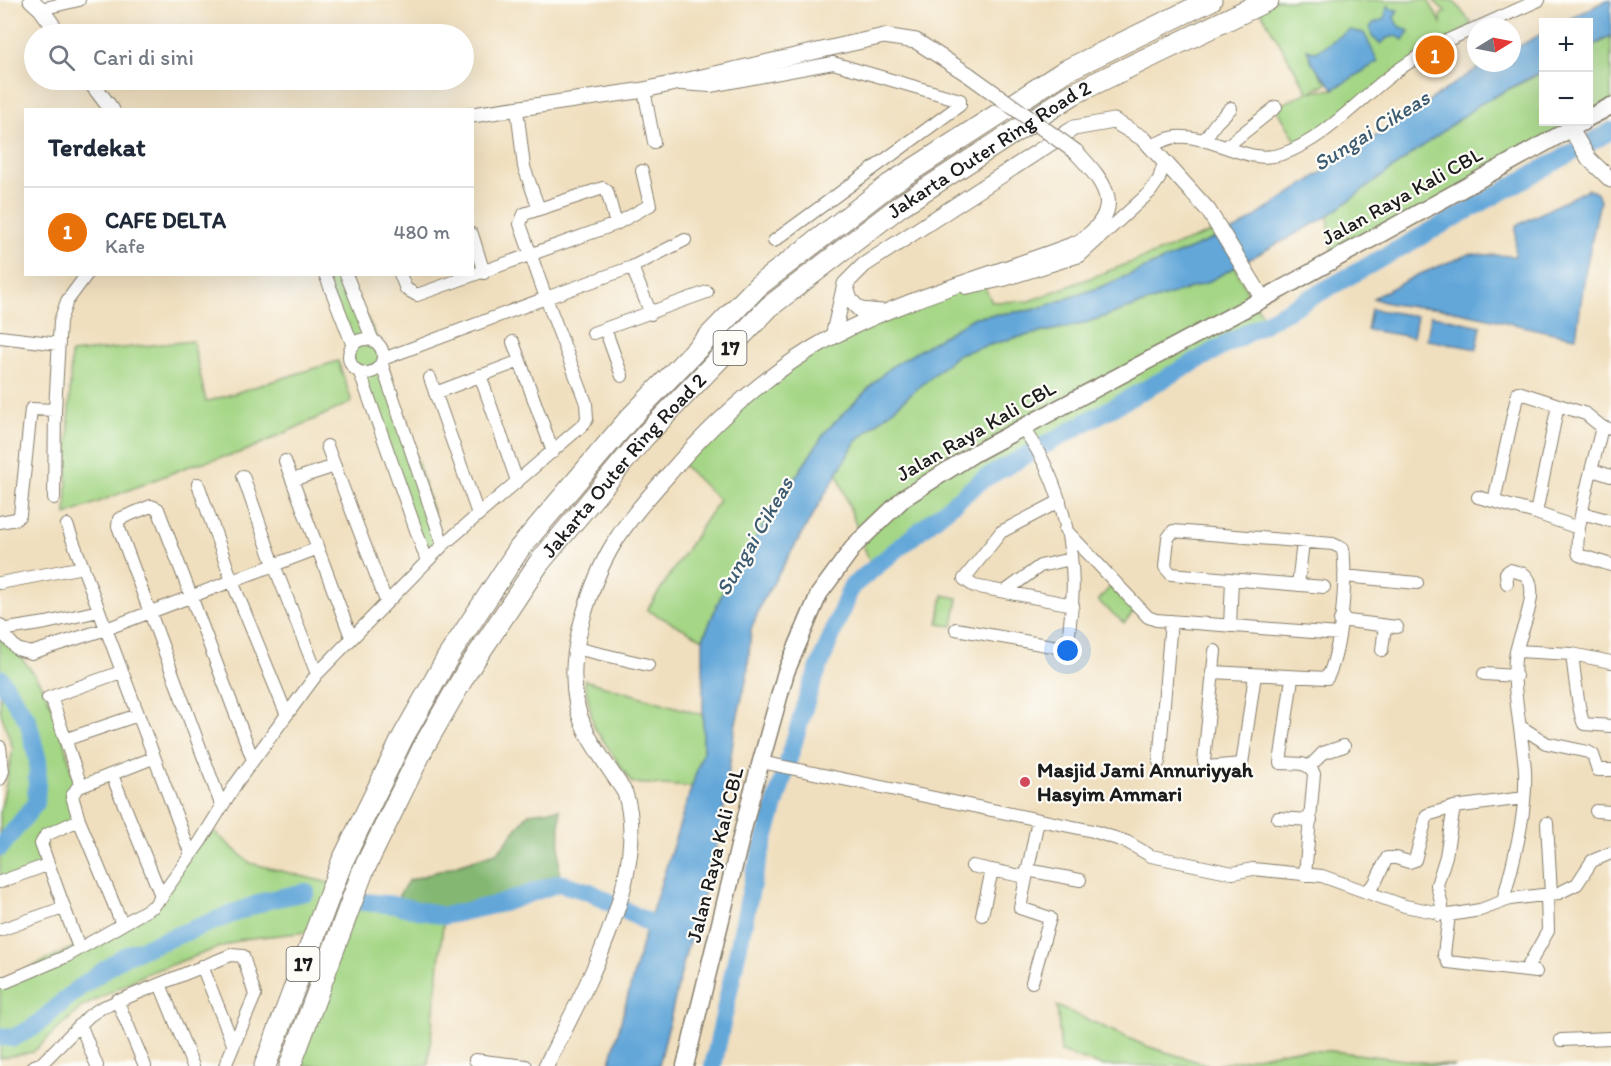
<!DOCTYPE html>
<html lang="id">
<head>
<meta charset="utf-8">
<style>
	body { margin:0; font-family:Itim,sans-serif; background:#f2f2f3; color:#1f2937 }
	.controls { position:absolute; right:18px; top:18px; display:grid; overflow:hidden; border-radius:0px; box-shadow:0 6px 24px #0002 }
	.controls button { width:54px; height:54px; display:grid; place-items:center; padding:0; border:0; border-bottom:2px solid #e0e1e3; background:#fff; color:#1f2937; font:30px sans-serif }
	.compass { position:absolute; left:1467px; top:18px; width:54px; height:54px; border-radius:50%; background:#fff; box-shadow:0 6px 24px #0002; rotate:80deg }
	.you { position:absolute; left:1068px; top:651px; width:21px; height:21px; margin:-15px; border:4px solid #fff; border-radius:50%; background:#1a73e8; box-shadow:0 0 0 9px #1a73e833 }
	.badge { display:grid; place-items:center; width:39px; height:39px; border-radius:50%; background:#0f766e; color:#fff; font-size:20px; font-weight:700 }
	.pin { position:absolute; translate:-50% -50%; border:3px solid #fff; box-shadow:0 2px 6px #0006 }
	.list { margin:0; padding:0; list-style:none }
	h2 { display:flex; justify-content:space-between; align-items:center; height:78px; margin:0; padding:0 24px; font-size:26px }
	h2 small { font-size:20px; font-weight:400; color:#747a83 }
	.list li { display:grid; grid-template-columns:39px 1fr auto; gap:18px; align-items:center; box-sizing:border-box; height:90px; padding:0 24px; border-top:2px solid #e0e1e3 }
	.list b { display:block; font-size:22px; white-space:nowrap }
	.list p { margin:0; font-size:20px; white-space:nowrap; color:#747a83 }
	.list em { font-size:20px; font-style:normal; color:#747a83 }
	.icon { flex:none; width:33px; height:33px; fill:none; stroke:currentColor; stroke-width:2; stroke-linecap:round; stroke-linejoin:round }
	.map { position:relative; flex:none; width:1611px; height:1066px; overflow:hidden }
	.search { position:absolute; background:#fff; box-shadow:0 6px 24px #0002; left:24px; top:24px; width:450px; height:66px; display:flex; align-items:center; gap:15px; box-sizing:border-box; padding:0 21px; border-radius:33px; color:#747a83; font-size:22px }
	.panel { position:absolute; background:#fff; box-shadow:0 6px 24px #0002; left:24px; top:108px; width:450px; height:168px; border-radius:0px }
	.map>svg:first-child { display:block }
	.green { fill:#a4d685; stroke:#607950; stroke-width:1.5; fill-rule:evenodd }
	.forest { fill:#83b772; stroke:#506a47; stroke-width:1.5 }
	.water { fill:#64a7d9; stroke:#40627a; stroke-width:1.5 }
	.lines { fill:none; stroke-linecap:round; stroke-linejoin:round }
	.river { stroke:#64a7d9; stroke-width:18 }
	.minor-casing { stroke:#867e6d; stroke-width:14 }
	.tertiary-casing { stroke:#867e6d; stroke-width:17 }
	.secondary-casing { stroke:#867e6d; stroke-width:19 }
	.motorway-casing { stroke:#867e6d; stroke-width:23 }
	.minor { stroke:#fff; stroke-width:12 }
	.tertiary { stroke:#fff; stroke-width:15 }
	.secondary { stroke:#fff; stroke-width:16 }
	.motorway { stroke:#fff; stroke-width:21 }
	.tertiary-bridge-casing { stroke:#867e6d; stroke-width:17; stroke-linecap:butt }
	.tertiary-bridge { stroke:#fff; stroke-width:15 }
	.poi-dot { fill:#d1495b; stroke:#fdfcf7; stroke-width:2 }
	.labels { text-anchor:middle; stroke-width:4.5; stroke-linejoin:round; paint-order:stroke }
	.shield { fill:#fdfcf7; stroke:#605f5e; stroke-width:1.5 }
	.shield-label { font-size:20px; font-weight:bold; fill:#1c1c1c }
	.street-label { font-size:21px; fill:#1c1c1c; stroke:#fdfcf7 }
	.poi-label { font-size:21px; font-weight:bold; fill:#1c1c1c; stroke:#fdfcf7; text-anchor:start }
	.water-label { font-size:22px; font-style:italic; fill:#3c5b71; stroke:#fdfcf7 }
</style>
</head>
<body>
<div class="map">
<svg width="1611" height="1066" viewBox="0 0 1611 1066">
	<rect width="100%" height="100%" fill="#fdfcf7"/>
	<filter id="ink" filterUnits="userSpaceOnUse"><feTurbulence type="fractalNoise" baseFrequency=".0167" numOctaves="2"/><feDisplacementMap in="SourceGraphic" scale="12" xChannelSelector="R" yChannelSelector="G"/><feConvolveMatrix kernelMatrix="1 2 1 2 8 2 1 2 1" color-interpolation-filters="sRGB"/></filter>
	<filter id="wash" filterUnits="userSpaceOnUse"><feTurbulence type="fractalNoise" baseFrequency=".008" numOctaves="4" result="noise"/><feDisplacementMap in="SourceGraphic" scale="24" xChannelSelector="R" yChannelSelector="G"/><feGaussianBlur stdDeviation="1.35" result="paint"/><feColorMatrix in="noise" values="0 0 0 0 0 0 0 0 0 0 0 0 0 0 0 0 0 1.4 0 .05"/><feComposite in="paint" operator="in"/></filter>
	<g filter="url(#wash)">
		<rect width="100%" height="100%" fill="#f0dfbe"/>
		<path class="green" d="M1268,0H1428L1441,23V14L1446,12L1433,0H1453L1472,24L1299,146L1276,107L1308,92L1257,5ZM1349,30L1334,89L1310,92L1329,82L1322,78L1308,49L1316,52Z
			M1611,37V109L1333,260L1328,216L1480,104L1543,72L1544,122H1588L1589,48Z
			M1217,230L1220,236L1098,288L1033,310L975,317L826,432L728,579L703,639L647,610L719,500L679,461L779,370L924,297L983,284L992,302L1029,301Z
			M1235,267L1250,297L1267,321L997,470L930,512L871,566L837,473L856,441L958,354L1014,338L1079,325L1206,283Z
			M325,275H346L382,348L443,545L427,561L356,370L351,363L350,350Z
			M193,341L206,402L338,361L352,402L243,452L192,465L66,515L71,353Z
			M1110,587L1135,610L1124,623L1098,601Z
			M943,595L958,598L953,626L938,624Z
			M0,635C18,654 37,674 48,698C64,732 76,783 79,820L46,834L47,865L0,883V813L13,749L0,711Z
			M584,680L703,715V751L692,787L632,783L594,727Z
			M211,829L250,863L333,884L316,931L243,939L145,974L82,1007L33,1052L0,1058V982L144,914Z
			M353,901L393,905L444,916L428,1066H290Z
			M1057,1006L1146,1046L1212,1066L1290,1050L1332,1051L1455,1066H1103L1061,1052Z"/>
		<path class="forest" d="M560,809L559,883L503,903L444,916L393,905L408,881L498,852L529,813Z"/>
		<path class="water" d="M1607,0H1611V36L1589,48L1588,22H1564Z
			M1388,5L1391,9L1398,10L1394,18L1398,25L1409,31L1403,40L1397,36L1387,38L1381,44L1372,37L1370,28L1373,23L1384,19Z
			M1349,30L1364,33L1378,62L1334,89L1312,63L1307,49L1316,52Z
			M1543,33V71L1480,104L1328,216L1206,283L1078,325L1014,338L958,354L856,441L762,602L751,630L747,677L735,727L721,827L710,875L686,952L659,1066H609L642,943L703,751V639L728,579L826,431L889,368L975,317L1033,310L1098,288L1237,229L1484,64L1512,63V50Z
			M1588,189L1597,193L1600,201L1586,268L1576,337C1533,330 1493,318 1450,310C1424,305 1398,309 1373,298L1415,276L1469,254L1515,256L1516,226Z
			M1371,309L1417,316L1413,337L1367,330Z
			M1431,315L1481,326L1477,349L1427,340Z"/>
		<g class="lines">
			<path class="river" d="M0,678L28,721L38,761L36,803L0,848
				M353,901L396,905L444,916L503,903L559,883L590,892L655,926
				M0,1037L13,1038L34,1027L75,991L124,956L268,900L306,892
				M713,1066L754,875L809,692L851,587L982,480L1611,131"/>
		</g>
	</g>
	<g filter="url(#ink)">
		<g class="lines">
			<g class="minor-casing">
				<path id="minor" d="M41,9L79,0
					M1479,27L1539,0
					M682,84L710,86L833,63L960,100V105L774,241
					M644,90L654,142
					M517,109L524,167L539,209
					M1204,140L1216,123L1231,108
					M1150,146C1159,143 1167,138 1176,137C1213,134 1247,166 1282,154C1321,141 1354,105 1385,80C1411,59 1445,40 1476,28
					M1227,146L1276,107
					M472,234L484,273
					M632,267L651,314
					M325,274L353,346
					M346,274L373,341
					M400,274L406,289L417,295L616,224L650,205L642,171
					M966,288L1004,280L1080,256L1150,192L1159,179L1164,163
					M605,329L622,376
					M593,333L707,292
					M0,337L59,344
					M349 356a17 17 0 1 1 34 0a17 17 0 1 1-34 0Z
					M513,342L553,452
					M383,359L546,298L520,224L524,214L603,188L607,191L616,224
					M382,365L443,545
					M360,373L427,561
					M480,375L517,481
					M430,378L478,514
					M435,393L520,361
					M1602,427C1597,450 1571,538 1579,555L1611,565
					M327,446L386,601
					M285,461L351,637
					M1592,470L1611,476
					M243,476L274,565L317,674
					M292,480L335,466
					M198,484L232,581L286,713
					M1478,497L1536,513L1578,528
					M54,498L55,410L60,321L67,301L87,274
					M1060,501L1001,532L964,579L974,586L1073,605
					M1494,501L1518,392L1586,414L1602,427L1611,429
					M1536,513L1558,405
					M1582,513L1611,521
					M0,522L16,519L20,515L31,409L55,410
					M67,525L191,855
					M1065,529L1148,617L1156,620L1339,634
					M1344,576L1417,583
					M0,583L83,567
					M1298,585L1303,542
					M1007,590L1040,566L1071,559
					M1340,620L1397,627
					M0,625L4,635L17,649L31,653L106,629L316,549
					M1230,626L1232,580
					M956,629L1063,648C1070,643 1069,631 1070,623C1080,559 1062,480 1023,429
					M1,630L46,623L99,611
					M575,648L648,665
					M1382,650L1385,626
					M1215,651L1204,761L1206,767L1242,764L1255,675
					M1516,651L1572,654L1611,662
					M1572,654C1574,669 1578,713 1584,724L1611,726
					M1212,672L1327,678C1341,653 1347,579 1343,549L1333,544L1173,531L1168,538L1165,567L1171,574L1324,587
					M1484,674L1516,676
					M1292,678L1280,763C1292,764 1309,760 1314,774L1305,875
					M51,697L81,786
					M48,698L121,672
					M1521,727L1546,743L1588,752L1593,755L1598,770H1611
					M67,739L138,715
					M0,747L3,771L0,779
					M761,762L1093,831L1127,842L1151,856L1233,873L1253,869L1322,876L1405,906L1449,915L1480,910L1510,899L1559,893L1577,884L1592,861L1611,853
					M1159,762L1171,621
					M1310,766L1323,753L1344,746
					M112,775L162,898
					M222,807L118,526L119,519L151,506L158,509L253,760
					M1596,811L1611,812
					M1278,818L1311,820
					M79,820L46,835L41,844L79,948
					M1547,823L1551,894
					M972,866L1026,877
					M1027,870L1080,880
					M0,882L47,865
					M1366,892L1375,883L1387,858H1396L1409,862L1415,860L1427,815L1454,807L1524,798
					M1503,901C1514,859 1527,815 1525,770C1523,737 1510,682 1516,652C1519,635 1543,587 1524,574L1510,570L1506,573L1507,583
					M982,915L992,870
					M1439,915L1442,906L1437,885L1446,856L1454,807
					M1449,915L1444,954L1448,962L1536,972
					M122,924L79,820L72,796L77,788L153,758
					M0,930L63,908
					M202,966L233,1044
					M1526,970L1548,931L1547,895
					M0,982H6L67,956L154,906L200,842L237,782L317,674L443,545L584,424L587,419L586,403L546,298L632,267L685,240
					M1032,982L1050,918L1020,908L1038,820
					M160,984L193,1066
					M117,1000L145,1066
					M81,1026L97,1066
					M1561,1040L1611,1038
					M475,1060L526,1066
					M34,1066L42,1063L89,1016L101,1008L231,955L243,956L255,995L225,1066"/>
			</g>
			<g class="tertiary-casing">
				<path id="tertiary" d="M31,0L41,9L59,34
					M89,80L112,110
					M472,115L644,90L884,36L916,41L969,75
					M1570,128L1589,159L1611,180
					M845,284L850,300L860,310L882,312
					M833,337L845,284L864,265L1074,128L1114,121L1144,139L1208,210L1263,299
					M546,1066C581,996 652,872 625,793C609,766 584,738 577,706C571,676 574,651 582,621C601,552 622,527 668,475C715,420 767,373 830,338C909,296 997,274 1080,242C1126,209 1107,185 1076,152"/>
			</g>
			<g class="secondary-casing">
				<path id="secondary" d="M1588,118L1611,106
					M685,1066L751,797L786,672L819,594L855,545L904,498L975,453L1263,299L1583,122"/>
			</g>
			<g class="motorway-casing">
				<g id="motorway">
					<path d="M265,1066L342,862L403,737L448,657L519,549L630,418L758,286L889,185L1065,71L1211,0"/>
					<path id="s1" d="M290,1066L363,871L424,746L467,671L539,563L643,438L769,307L900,206L1073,94L1268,0"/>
				</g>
			</g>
			<use href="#minor" class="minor"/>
			<use href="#tertiary" class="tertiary"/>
			<use href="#secondary" class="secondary"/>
			<use href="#motorway" class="motorway"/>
			<g class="tertiary-bridge-casing">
				<path id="tertiary-bridge" d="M969,75L1076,152"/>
			</g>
			<use href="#tertiary-bridge" class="tertiary-bridge"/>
		</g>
	</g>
	<circle class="poi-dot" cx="1025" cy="782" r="6"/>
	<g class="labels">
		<g class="shield">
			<rect x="713.5" y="331" width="33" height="34" rx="4.5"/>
			<rect x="286.5" y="947" width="33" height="34" rx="4.5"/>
		</g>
		<g class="shield-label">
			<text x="730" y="355">17</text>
			<text x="303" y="971">17</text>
		</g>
		<g class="street-label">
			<text dy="7" stroke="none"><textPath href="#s1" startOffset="1179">Jakarta Outer Ring Road 2</textPath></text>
			<text transform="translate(1402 196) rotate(-29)" y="7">Jalan Raya Kali CBL</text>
			<text transform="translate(976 431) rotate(-30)" y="7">Jalan Raya Kali CBL</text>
			<text dy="7" stroke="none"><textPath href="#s1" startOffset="693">Jakarta Outer Ring Road 2</textPath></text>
			<text transform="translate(715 855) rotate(-76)" y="7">Jalan Raya Kali CBL</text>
		</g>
		<g class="poi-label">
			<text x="1037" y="777">Masjid Jami Annuriyyah<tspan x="1037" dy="24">Hasyim Ammari</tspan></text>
		</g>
		<g class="water-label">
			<text transform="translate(1371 130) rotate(-32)" y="8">Sungai Cikeas</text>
			<text transform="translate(754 536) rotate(-60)" y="8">Sungai Cikeas</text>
		</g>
	</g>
</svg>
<div class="controls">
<button>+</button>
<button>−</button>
</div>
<svg class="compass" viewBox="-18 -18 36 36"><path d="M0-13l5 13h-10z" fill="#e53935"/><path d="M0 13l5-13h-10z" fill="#747a83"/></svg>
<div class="you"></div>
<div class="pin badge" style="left:1435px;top:55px;background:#e8710a">1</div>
<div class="search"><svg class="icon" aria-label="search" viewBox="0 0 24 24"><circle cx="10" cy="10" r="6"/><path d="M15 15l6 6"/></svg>Cari di sini</div>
<section class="panel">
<h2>Terdekat<small></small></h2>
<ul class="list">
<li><span class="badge" style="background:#e8710a">1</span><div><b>CAFE DELTA</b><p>Kafe</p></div><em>480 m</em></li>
</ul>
</section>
</div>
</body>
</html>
